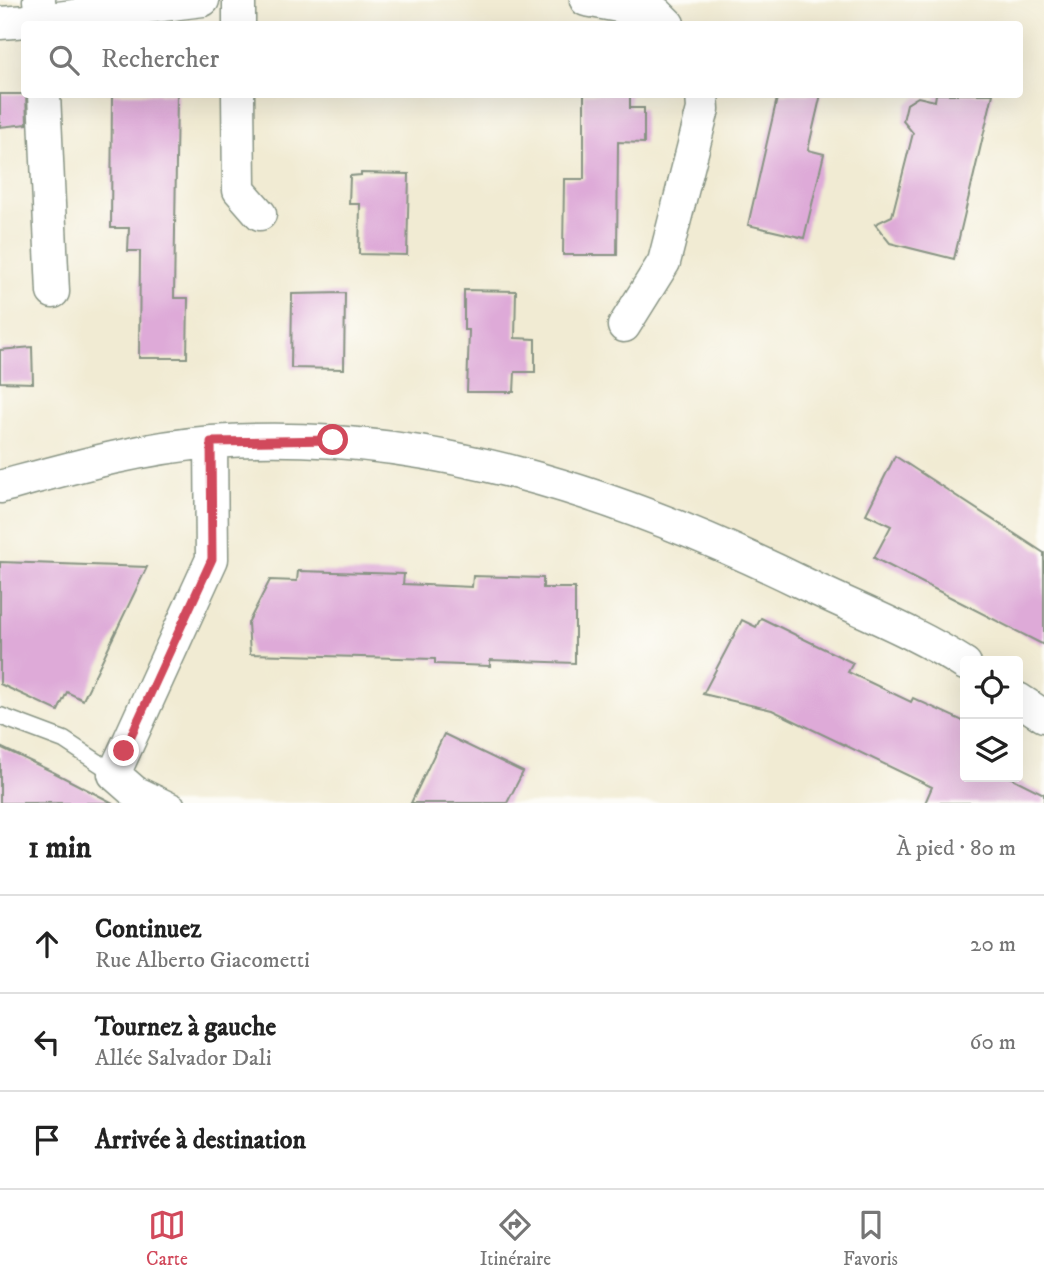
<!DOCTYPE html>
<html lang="fr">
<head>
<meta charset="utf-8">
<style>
	body { margin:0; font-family:"IM FELL DW Pica",serif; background:#f2f2f2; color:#222 }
	.controls { position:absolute; right:21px; bottom:21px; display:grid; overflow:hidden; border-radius:7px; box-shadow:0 7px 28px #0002 }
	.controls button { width:63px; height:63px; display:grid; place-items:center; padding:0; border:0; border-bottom:2px solid #e0e0e0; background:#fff; color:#222; font:35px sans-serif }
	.stop { position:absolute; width:21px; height:21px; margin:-16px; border:5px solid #d1495b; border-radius:50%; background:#fff }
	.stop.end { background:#d1495b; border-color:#fff; box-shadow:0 2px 7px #0008 }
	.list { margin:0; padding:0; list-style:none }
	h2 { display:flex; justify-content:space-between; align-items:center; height:91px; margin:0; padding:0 28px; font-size:30px }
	h2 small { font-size:23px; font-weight:400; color:#767676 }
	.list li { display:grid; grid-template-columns:46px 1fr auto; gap:21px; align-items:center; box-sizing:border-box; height:98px; padding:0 28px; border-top:2px solid #e0e0e0 }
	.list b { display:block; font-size:26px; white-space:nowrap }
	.list p { margin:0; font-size:23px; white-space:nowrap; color:#767676 }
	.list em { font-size:23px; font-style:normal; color:#767676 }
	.icon { flex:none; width:38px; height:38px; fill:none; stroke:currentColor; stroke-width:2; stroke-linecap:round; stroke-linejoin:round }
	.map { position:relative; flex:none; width:1044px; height:803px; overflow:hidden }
	.search { position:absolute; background:#fff; box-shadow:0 7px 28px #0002; left:21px; right:21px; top:21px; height:77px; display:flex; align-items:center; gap:18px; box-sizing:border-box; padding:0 24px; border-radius:7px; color:#767676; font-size:26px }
	.sheet { height:385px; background:#fff }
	nav { display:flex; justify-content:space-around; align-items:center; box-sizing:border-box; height:98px; border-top:2px solid #e0e0e0; background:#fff; font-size:19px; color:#767676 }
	nav a { display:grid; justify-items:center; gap:4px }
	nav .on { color:#d1495b }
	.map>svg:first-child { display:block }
	.building { fill:#deaad8 }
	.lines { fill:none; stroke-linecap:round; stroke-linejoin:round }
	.service-casing { stroke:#889484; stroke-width:19 }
	.minor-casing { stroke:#889484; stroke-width:35 }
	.service { stroke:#fff; stroke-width:16 }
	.minor { stroke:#fff; stroke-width:32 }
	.route { stroke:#d1495b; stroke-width:9 }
</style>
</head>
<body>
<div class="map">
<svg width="1044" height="803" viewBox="0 0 1044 803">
	<rect width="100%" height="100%" fill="#fdfcf7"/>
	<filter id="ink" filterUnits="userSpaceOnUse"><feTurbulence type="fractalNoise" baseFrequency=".0143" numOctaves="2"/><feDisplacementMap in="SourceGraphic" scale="14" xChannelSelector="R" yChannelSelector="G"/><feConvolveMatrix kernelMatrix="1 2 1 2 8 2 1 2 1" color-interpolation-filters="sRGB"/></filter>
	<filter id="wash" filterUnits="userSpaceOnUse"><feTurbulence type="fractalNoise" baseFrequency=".00686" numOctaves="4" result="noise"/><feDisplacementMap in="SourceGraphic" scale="28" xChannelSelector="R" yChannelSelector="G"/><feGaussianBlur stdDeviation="1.57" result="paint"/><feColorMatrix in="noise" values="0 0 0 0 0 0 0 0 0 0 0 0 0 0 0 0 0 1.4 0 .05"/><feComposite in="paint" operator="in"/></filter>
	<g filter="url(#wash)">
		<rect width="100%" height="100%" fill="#f1ebd3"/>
		<g id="blocks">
			<path class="building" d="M0,94H26L27,124L0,127Z
				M112,94H177L174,298H188L187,358H139L140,251H128L129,228H111Z
				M584,94H630V108H644V143L618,142L617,255H563L564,179H584Z
				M778,94H821L808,150L824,154L804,238L748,225Z
				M936,94H993L954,259L890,243L875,224L892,216L913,133L903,121L907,104L918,97L935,101Z
				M361,173L409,174L407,255L359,254L360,204H349L350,176L361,175Z
				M464,290L516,291L515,338L535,339V372H515L514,392H467L469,330H464Z
				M345,293L344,369L291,368L292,294Z
				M32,347L33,383L0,382V350Z
				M895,456L1044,553V645L874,558L891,526L866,514Z
				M0,562L147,567L83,700L67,692L58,711L0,684Z
				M298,571L404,574L403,584L472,587L473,576L543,578V588H575V663L490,660V666L435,664V659L250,654L248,623L270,580L297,581Z
				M761,618L853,663L848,672L911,702L913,698L961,720L965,723V777H1010L1044,794V803H925L932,787L772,710L703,694L742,620L756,627Z
				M444,734L523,772L507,803H411Z
				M0,747L53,772L113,803H0Z"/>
		</g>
	</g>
	<g filter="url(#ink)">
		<use href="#blocks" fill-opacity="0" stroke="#889484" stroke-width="2"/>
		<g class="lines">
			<g class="service-casing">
				<path id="service" d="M0,716L64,740L117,775
					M143,787L176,803"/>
			</g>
			<g class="minor-casing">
				<path id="minor" d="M586,0L657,13L668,24
					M0,23L41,20L39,0
					M41,24V20L203,0
					M239,24V0
					M44,94L53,292
					M238,94L239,190L260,214
					M624,326L664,262L703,109L702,94
					M0,487C70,468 139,448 212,442C420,426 620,493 805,584C858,610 916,632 965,664
					M1018,699L1044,716
					M147,803L114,774L212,559L211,442"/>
			</g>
			<use href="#service" class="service"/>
			<use href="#minor" class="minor"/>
		</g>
	</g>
	<g class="lines" filter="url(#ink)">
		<path class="route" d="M124,751L212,559L211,442L333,440"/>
	</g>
</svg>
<div class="controls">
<button><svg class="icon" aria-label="locate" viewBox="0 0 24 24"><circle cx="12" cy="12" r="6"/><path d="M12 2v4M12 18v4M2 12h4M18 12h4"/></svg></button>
<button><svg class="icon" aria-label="layers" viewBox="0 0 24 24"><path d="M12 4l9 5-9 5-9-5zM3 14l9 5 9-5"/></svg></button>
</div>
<div class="stop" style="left:333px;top:440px"></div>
<div class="stop end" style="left:124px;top:751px"></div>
<div class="search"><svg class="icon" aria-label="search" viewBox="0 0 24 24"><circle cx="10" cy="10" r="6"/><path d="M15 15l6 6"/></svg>Rechercher</div>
</div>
<section class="sheet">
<h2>1 min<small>À pied · 80 m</small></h2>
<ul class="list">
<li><svg class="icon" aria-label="ahead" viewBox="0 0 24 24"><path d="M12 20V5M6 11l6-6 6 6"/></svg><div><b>Continuez</b><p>Rue Alberto Giacometti</p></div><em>20 m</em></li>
<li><svg class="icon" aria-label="left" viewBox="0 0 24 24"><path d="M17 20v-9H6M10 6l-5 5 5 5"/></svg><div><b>Tournez à gauche</b><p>Allée Salvador Dali</p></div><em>60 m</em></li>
<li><svg class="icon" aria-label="arrive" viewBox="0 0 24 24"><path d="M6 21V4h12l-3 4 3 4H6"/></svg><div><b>Arrivée à destination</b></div></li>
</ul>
</section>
<nav>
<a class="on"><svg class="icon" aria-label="map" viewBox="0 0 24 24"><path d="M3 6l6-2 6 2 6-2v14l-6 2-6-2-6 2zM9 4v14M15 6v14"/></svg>Carte</a>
<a><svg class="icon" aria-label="directions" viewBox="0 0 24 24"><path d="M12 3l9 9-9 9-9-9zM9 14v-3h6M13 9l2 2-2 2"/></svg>Itinéraire</a>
<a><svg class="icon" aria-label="saved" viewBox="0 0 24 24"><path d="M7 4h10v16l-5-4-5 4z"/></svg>Favoris</a>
</nav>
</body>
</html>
